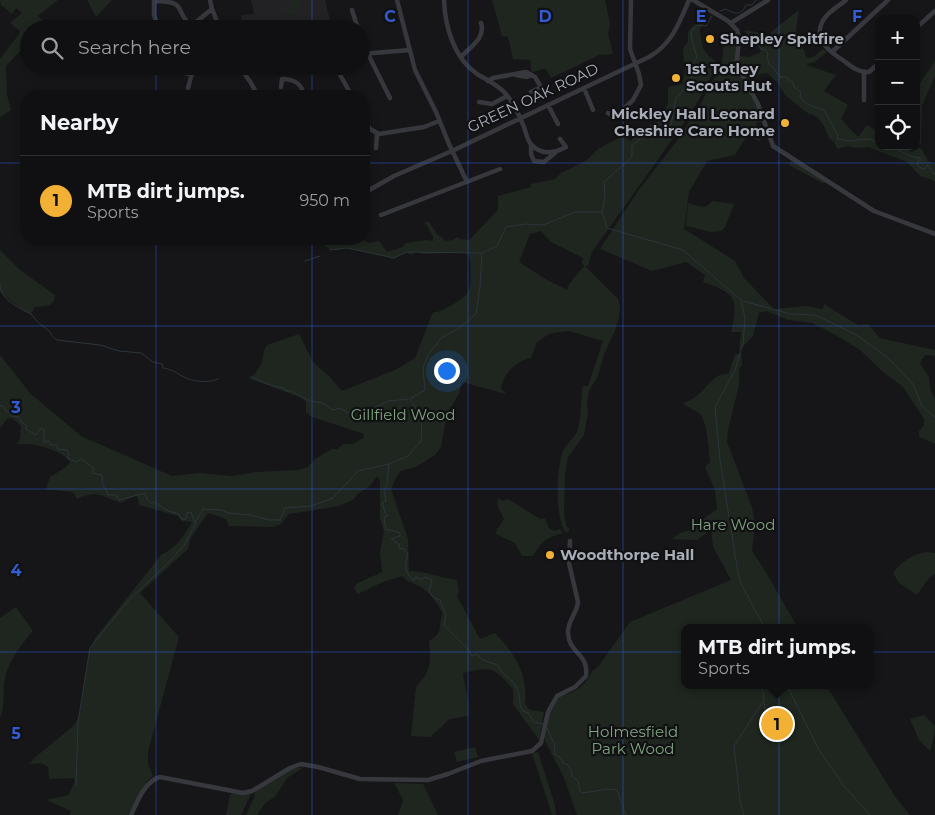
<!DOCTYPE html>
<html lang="en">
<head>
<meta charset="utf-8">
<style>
	body { margin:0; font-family:Montserrat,sans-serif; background:#19191b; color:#f1f3f6 }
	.controls { position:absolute; right:15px; top:15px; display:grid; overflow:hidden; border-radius:10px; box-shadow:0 2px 8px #0003 }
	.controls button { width:45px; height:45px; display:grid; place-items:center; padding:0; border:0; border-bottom:1px solid #303032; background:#101012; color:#f1f3f6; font:25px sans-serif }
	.you { position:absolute; left:446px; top:370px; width:18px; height:18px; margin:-12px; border:4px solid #fff; border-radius:50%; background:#1a73e8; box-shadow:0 0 0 8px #1a73e833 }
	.badge { display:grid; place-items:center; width:32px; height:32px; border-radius:50%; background:#f2b134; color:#111; font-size:16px; font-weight:700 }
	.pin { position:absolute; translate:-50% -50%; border:2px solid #fff; box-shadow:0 1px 5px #0006 }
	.popup { position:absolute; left:681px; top:624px; width:192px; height:65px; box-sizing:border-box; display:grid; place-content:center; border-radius:10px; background:#101012; filter:drop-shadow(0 1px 4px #0005); font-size:16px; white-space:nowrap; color:#9c9d9f }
	.popup b { font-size:19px; color:#f1f3f6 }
	.popup::after { content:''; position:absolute; left:50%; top:100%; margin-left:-10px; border:10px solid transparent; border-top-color:#101012 }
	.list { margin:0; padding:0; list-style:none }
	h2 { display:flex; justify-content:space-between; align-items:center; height:65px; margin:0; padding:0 20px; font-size:21px }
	h2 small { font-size:16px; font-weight:400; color:#9c9d9f }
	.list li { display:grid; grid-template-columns:32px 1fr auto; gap:15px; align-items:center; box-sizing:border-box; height:90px; padding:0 20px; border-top:1px solid #303032 }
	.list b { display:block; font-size:19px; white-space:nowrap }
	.list p { margin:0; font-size:16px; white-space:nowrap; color:#9c9d9f }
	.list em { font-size:16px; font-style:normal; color:#9c9d9f }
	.icon { flex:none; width:28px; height:28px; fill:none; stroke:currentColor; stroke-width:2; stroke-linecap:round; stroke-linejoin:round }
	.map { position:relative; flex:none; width:935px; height:815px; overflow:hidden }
	.search { position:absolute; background:#101012; box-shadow:0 2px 8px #0003; left:20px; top:20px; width:350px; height:55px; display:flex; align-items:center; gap:12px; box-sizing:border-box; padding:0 18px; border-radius:28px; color:#9c9d9f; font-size:19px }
	.panel { position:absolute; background:#101012; box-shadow:0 2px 8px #0003; left:20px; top:90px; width:350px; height:155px; border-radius:20px }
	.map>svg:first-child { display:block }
	.built { fill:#222225 }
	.green { fill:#1e261f; fill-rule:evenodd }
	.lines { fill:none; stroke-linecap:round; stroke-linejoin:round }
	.stream { stroke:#2c353c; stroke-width:1 }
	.minor { stroke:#37383d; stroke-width:4.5 }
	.grid { fill:none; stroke:#325cd3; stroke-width:1; stroke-opacity:0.55 }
	.poi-dot { fill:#f2b134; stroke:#111113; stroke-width:2 }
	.labels { text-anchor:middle; stroke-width:4.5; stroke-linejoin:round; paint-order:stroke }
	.poi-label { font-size:15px; font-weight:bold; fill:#a8adb8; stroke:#111113; text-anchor:start }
	.street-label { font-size:15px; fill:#a8adb8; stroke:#111113 }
	.park-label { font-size:15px; fill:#7fa381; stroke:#111113 }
	.grid-label { font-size:16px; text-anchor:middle; font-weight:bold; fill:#325cd3; stroke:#111113; stroke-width:4.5; stroke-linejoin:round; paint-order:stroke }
</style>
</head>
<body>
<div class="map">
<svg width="935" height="815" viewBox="0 0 935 815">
	<rect width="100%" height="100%" fill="#161618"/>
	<path class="built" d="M251,0H325L330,20L318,21L319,29H243L241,15L254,14Z"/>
	<path class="green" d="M0,0H58L38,16L45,23L40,29H29V42L6,66L7,95L11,110L0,117V59L19,34L20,31L10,23L22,13L16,8L12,14L1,5Z
		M87,0H112L96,17Z
		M291,0H302L294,16L285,12Z
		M492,0H605L610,24L608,33L613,54L599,55L551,78L545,68L534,72L531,71V62L529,60L513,59L508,37L502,36Z
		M799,10L796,30L807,58L813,57L823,49L827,52L815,62L807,64V65L836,75L824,91L848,105L841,119L858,137L867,125L879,132V146H901L912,152L919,148H921L928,161L935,164V182L933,180L920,176L907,162L868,147L854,148L849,146L837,149L834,142L829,138L824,126L818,118L812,114L810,115L785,95L778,83L767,73L760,74L748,84L739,67V56L749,57L761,52C757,40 750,40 744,30L763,33L769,37L771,32Z
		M699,22L704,24L700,29C702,48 702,51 717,62C705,95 684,123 664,151C640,185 616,218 592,252L588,266H585L618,299L620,306L619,318L615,331L604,354L598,376L589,391L587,402L588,413L584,435L568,457L565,476L564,511L566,526L570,529L566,533C555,517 556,473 562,454C564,446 573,440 577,432C582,418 580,401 583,386H588L603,341L569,331L559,332L549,334L537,342L531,358C516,361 504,373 501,388L506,394L462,382L459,394L447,413L441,447L435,455L416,467L401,471L398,474L391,489L408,539L409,571C426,571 440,578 457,580L459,591L457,596L480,639L495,633C515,654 528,674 525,704L530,710L544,712L539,740L513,704V689C493,667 493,666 463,673C465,687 470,702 468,716L450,719L430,737L411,736L416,687L425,676L430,664V651L429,641C446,631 436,628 443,614C437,603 430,592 419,586C412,583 407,582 402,576L383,582L358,594L354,589L356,584L382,572L380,553L384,531L380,519V481L377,476L370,486L358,494L353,500L339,506L289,514L281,524L273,527L229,526L226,519L208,513L190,539L188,549L140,593L179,637L148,752V764L153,776L147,781L128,815H70L71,811L46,800L68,795L75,781L74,778L49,779L48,767L41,763L30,764L33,759L66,732L75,724L80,713L89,653L95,638L161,555C178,546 182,538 192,522L182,521L178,516L139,505L138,498L136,496L132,497L121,503C101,497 100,489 77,499L74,494L71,492L46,489L50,477L66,467L70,462C62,450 30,441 16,445L20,439L21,426L12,418L7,419L0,428V355L30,393L81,436L172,476L199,473L232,476L256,472L298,470L308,467L315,459L332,449H337L344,444H353L363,438L364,434L312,417L306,412V402L302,398L248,378L254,375L262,363L264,350L267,345L299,334L313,362L329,376L342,391L395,370L415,358L432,314L434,312C441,313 461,300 467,294C472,287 472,258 467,252L424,254L415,252L411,255L406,252L394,258L347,248L330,250L318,239H361L369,243L379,241L387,252L403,247L406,243L426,240L433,241V237L425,222H429L437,234L446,241L453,240L457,237L460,239L469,240L498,210V196L531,187V184L555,179L561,173L587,160L598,149L622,136L631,141C637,131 650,124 661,120L663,112L668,104V87L682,84L685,73L683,49L688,41V33L690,29L694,25ZM541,231L551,242L583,258L582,263L584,266L569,284L567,290L547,280L519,262L530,234Z
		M724,41L737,43L735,60L736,69L755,102L763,121L756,123L760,141L747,136L735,155L707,161L689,192L684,230H686L735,261L744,278L774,309L805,306L823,309L824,304L858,325L868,324L880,338L935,350V356L925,355L920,363L929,377L930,388L935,400V444L919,437V431L924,425V419L903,387L883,372L860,350L841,338L812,323L788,320L766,311L759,313L753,336L739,351L741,332H731C739,298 735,293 703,282L705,275L686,262L652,271L600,249L638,191L676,142L699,107L722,64Z
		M935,61V76L922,106L921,144L916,145C916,134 914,98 917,90C921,79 929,71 935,61Z
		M792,160L826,183H822L789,165Z
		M712,201L734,204L725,227L721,231L711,232L686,226L688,203C698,206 706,210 712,201Z
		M0,250L19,269L55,295C55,307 45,306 35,307L31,314L25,312L0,292Z
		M741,353L742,366L739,368V385L728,430L727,442L752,507L755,523L752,551L764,569L798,628H684V685H826L896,798L910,815H577L564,778L545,741C543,728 549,707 560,697C562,695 567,694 571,693C582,688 587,682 592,671L598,667L630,622L731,580L713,547L711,530L697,540L672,539L680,533L691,530L695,525L717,509L715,490L705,467L710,462C709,451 707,421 700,414C695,409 687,408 683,403C690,401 696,397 701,392C709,385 716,372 728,374L735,355Z
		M498,498L503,501L508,499L540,519L545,518L549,528L554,531L560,529L563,533C546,538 542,541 533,556H522L515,543L496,534L497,529L504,519C500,510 496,507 498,498Z
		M926,552L935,553V574L929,578L917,595L899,583L893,573C901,562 913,554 926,552Z
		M16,607L33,631C20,646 7,663 4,683C3,695 5,707 0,718V618Z
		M924,715L935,726L934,736L930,751L919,740L910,719Z
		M475,747L478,757L457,762L454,752Z
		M538,752L555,805L556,815H552L532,753Z
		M304,767L287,778L275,797L266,802L257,815H246L254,798L255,792L290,769Z
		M394,783L423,784L438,815H398L403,800Z
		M230,794H251L241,815H226Z"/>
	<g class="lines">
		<path class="stream" d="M720,11L726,9C734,14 741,16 746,5H752L756,0
			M748,34L757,41V44L762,50L764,49L768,53L767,58L770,66L773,67L780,77H787L789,81L793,82L794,87L801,92L800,97C806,105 815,107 824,110L838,135L837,139C841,139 846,141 850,141C860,140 871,136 879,144
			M881,146C886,149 887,149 893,149C901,149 909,158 921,158L917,163L919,167L924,169L928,165L935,175
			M602,212L607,228L683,250L741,300L745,318L743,344L735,370L715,407L720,460L738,573L741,584L765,628
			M330,250L347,248L394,258L407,252L481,253
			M305,261L320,256
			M0,285C2,302 19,307 31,314C33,316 34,318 36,320C40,325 45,327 49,331C52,334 52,337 57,340L100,345L119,351L141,353L153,362L162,364L163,368C172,369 178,374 186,378C195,382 209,383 218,379
			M743,301L790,314L815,315L855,334L887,357L913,384L922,406L935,417
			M252,377L273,386L283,388L287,391H291L310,401L322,403L333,410L340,408L349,413L355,409L358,411L363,409L367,411L389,401L408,399
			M0,406H3L6,411L10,413L11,416L19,417L21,422L26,425V429L36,435L40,429H44V442L49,441L51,445H57L58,449L67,450L69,454L67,458L76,462L81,459L94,468L92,473L102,475L103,486L106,489L108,495H116L119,500L145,493L147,499L151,503L154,502L168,511L179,514L181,519H186L187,513L191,512L195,523L203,509L222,510L228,513L250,515L269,520H280L285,508L311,506L333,498L358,471L389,464L408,456L421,441L422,418L410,399L425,390L423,368L428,355L441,338L458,329L476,314L480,287L482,253L497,246L506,227L526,224L543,225L575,212H602L605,198L604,182L632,157V146L641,138L671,125L676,98L692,81L690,66L697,58L691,35L692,30L698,25L706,26L712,16
			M389,464L387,484L384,490L386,501L382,503L385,512L388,516L384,517L386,530H391L400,533V536L391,539L399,544V548L404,549L408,554C404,566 405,573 414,581L415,578L418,577L420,580L425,577L432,580L429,591L434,598L440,600L446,615L444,625L467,648L472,656L477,654L482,660L498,665C503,677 511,677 516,687C521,695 518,704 523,711L528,713L534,722L543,724
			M787,685L819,750L844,786L870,815
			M764,702L770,741
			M547,728L555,746L554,754L561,758L563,763L568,765L572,772V776L578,781L580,791L583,793L608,789L617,790L626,815
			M76,786L78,722L90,648L128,601L171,560L185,544L196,523
			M744,815L740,801L734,746L764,700L762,685"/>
		<path class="minor" d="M210,0L212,9L220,29
			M397,0L415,70L436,112L449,144L467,182
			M444,0C445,27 454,58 477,74C487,80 498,85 505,93C514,103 519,115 524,127C526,132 527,140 531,144C541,156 555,153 566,147L560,139
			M693,0L728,21L737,30L739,38L737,60L738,68L758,104L773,146L874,211L935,234
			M846,0C838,7 824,14 821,25C815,42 832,53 844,61C852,67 859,73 869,72L879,63
			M352,10L358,29
			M731,23L768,0
			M157,24L154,15V1C191,1 172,12 193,27
			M314,26L315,29
			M192,27L196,22L212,9
			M916,28L935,11
			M361,35L369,56L390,98
			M832,52L888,0
			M361,54L410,50
			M461,57C470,47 486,38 481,23
			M239,66L251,83L258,96
			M335,66L352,96
			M171,69L192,75
			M864,73V100
			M516,75L527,77L532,75
			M488,81L493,78L526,72L535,77L541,87L531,92
			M281,87L282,79C294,79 302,83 304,96
			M188,88L194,66
			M584,88L593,110
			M479,102L492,104L507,96
			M548,105L558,124
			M608,113L615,117L633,100L641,85L639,74L630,49L631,0
			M364,118L370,129L379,134L424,127L439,121
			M531,144V154L534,161L544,162L555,153
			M376,148L377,134
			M364,193L394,176L452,151L649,57C672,44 679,23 689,0
			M381,215L500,169
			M131,815C137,802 145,781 160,777L243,793L252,791L290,768L301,764L318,767L360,779L428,780L448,774L481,761L532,751L541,743L548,712L557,696L575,687L586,676C589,653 569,654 568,633C567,622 577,613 578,602L569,563L570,541"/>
	</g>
	<path class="grid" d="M156,0V29M312,0V29M468,0V815M623,0V815M779,0V815M156,66V96M312,66V96M0,163H26M364,163H935M156,239V815M312,239V815M0,326H935M0,489H935M0,652H935"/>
	<g class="poi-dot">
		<circle cx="710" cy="39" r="5"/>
		<circle cx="676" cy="78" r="5"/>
		<circle cx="785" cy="123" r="5"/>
		<circle cx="550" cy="555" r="5"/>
	</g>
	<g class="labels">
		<g class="poi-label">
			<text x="720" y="44">Shepley Spitfire</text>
			<text x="686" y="74">1st Totley<tspan x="686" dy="17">Scouts Hut</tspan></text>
			<text x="775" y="119" text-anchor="end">Mickley Hall Leonard<tspan x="775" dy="17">Cheshire Care Home</tspan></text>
			<text x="560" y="560">Woodthorpe Hall</text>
		</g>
		<g class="street-label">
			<text transform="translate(533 98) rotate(-25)" y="5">GREEN OAK ROAD</text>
		</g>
		<g class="park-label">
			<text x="403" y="420">Gillfield Wood</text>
			<text x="733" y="530">Hare Wood</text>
			<text x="633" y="737">Holmesfield<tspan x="633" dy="17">Park Wood</tspan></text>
		</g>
	</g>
	<g class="grid-label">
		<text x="390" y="22">C</text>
		<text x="545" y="22">D</text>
		<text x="701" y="22">E</text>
		<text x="857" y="22">F</text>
		<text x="16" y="413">3</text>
		<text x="16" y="576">4</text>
		<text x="16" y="739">5</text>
	</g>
</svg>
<div class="controls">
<button>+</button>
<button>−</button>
<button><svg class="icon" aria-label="locate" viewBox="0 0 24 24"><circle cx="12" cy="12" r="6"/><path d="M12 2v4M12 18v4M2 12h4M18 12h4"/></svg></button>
</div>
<div class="you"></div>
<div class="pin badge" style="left:777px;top:724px">1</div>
<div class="popup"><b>MTB dirt jumps.</b>Sports</div>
<div class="search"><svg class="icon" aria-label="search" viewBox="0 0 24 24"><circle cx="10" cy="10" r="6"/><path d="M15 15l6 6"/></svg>Search here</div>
<section class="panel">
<h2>Nearby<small></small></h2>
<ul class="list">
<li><span class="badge">1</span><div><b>MTB dirt jumps.</b><p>Sports</p></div><em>950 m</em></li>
</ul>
</section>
</div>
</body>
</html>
